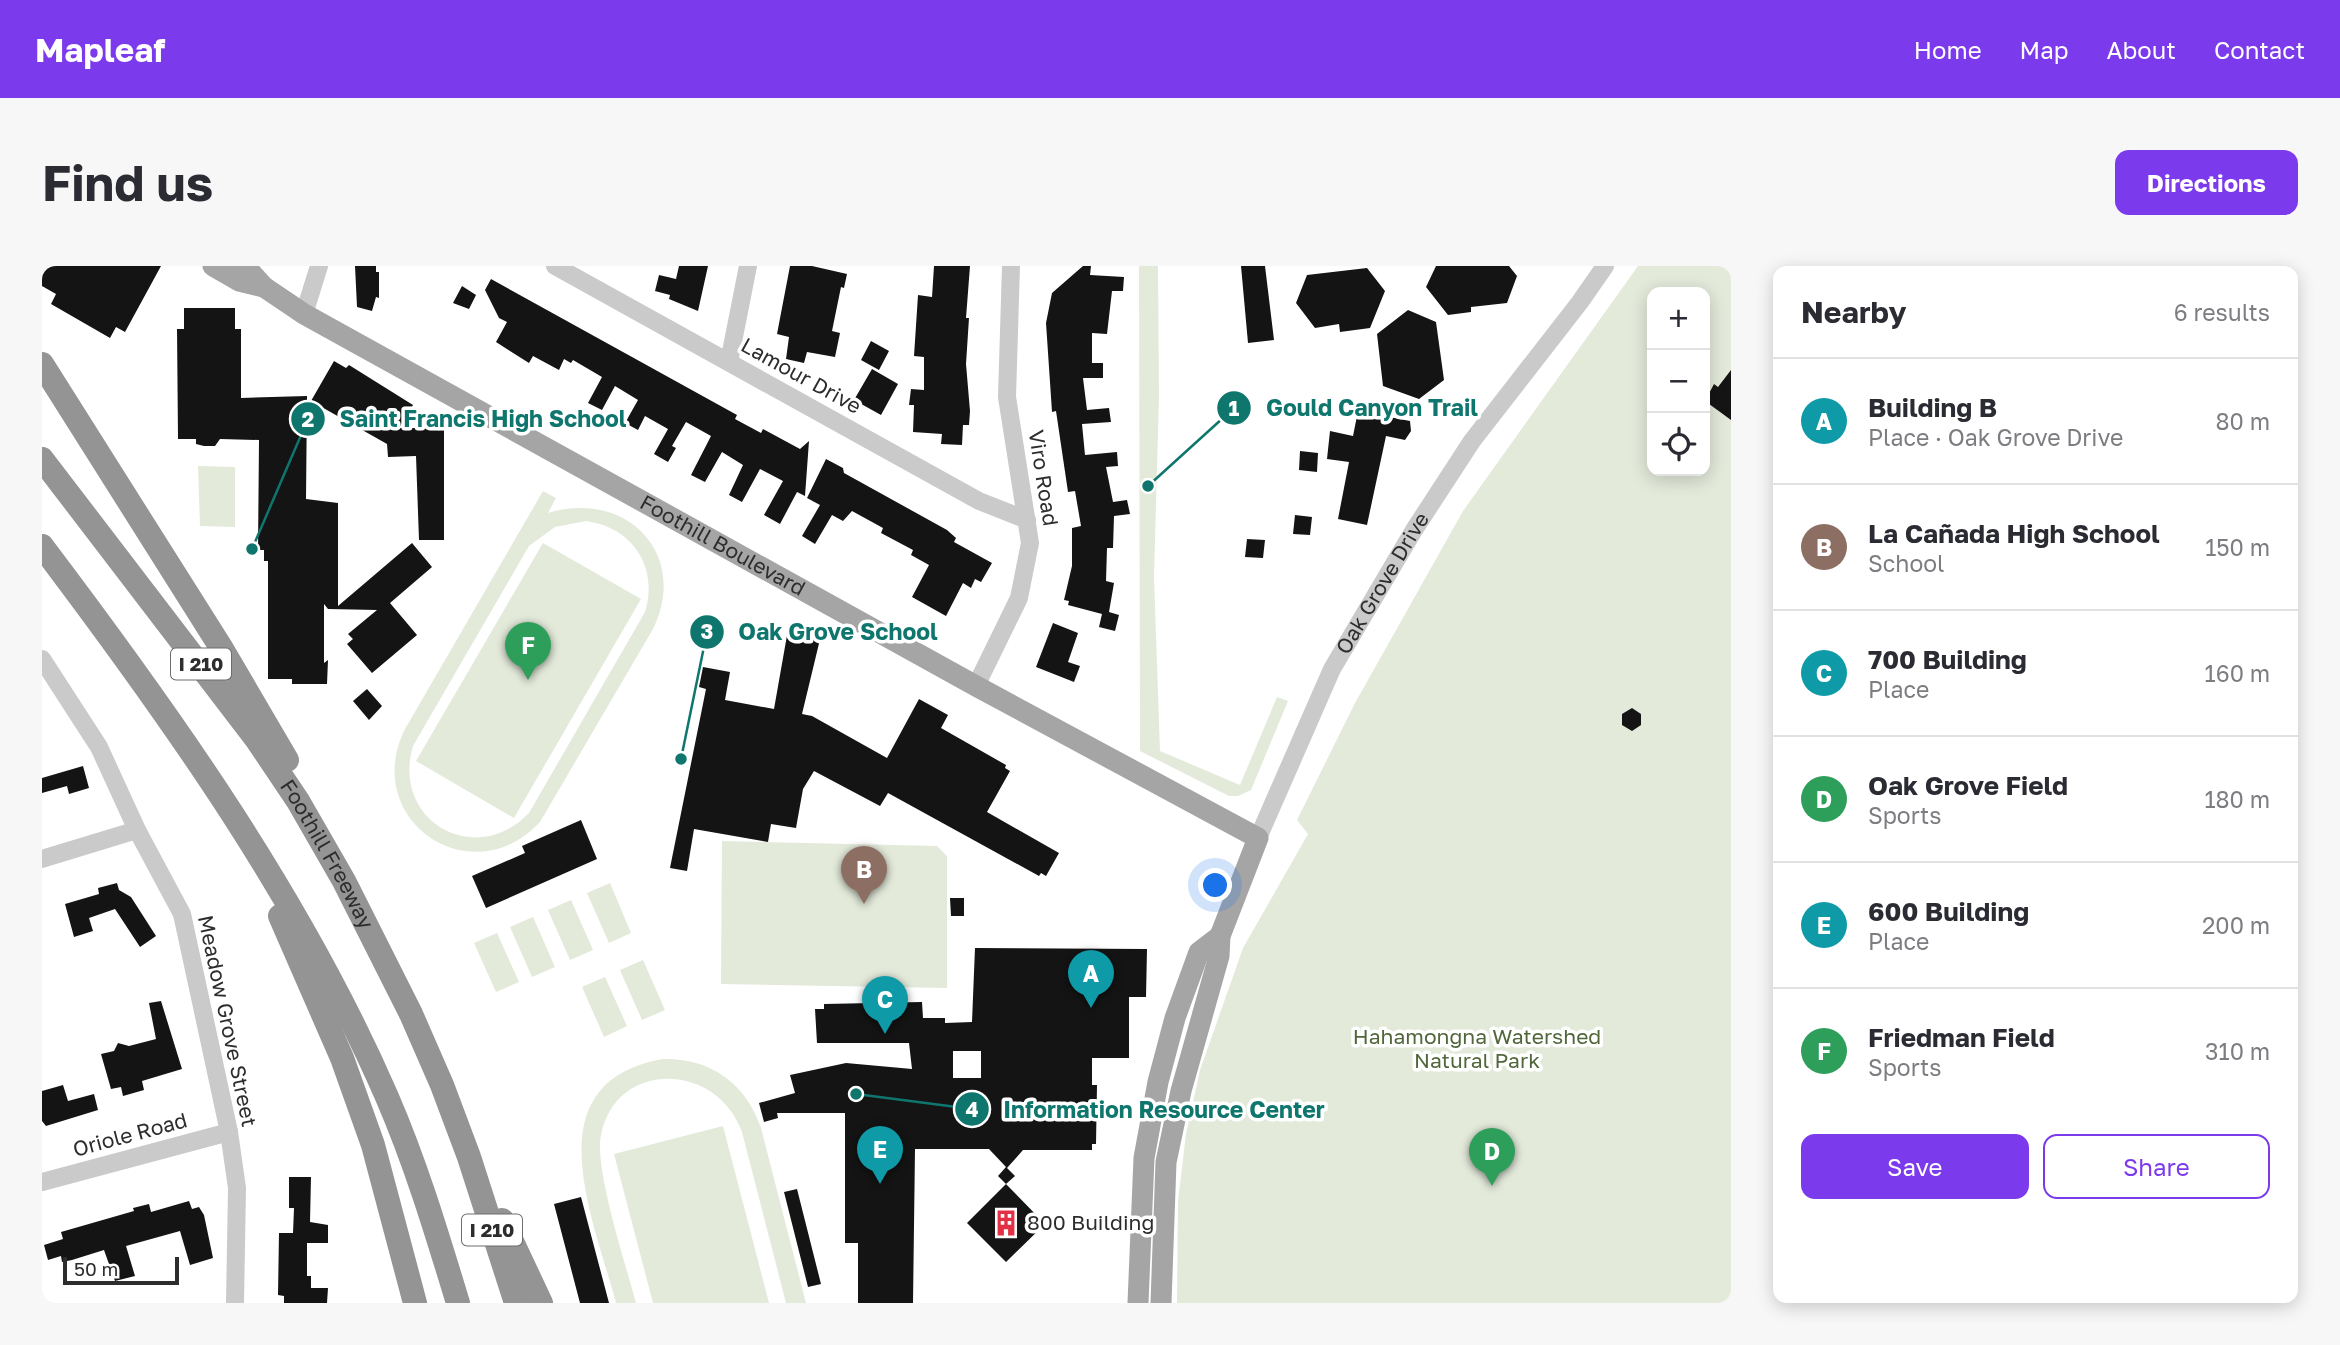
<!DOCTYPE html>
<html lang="en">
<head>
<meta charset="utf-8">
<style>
	body { margin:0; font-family:"Golos Text",sans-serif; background:#f7f7f7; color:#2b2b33 }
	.controls { position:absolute; right:21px; top:21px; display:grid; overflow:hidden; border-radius:14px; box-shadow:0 4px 18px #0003 }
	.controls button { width:63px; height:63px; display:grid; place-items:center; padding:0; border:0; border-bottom:2px solid #e1e1e2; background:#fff; color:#2b2b33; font:35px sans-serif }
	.scale { position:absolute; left:21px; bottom:18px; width:116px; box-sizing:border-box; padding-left:7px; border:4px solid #2d2d2d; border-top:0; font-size:19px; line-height:24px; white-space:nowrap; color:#2d2d2d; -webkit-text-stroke:5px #fff; paint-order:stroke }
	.you { position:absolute; left:1174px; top:620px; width:24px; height:24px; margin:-18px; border:5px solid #fff; border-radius:50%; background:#1a73e8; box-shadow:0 0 0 10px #1a73e833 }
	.badge { display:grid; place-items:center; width:46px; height:46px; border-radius:50%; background:#7c3aed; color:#fff; font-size:23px; font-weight:700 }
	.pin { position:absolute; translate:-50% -58px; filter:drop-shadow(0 2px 4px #0008) }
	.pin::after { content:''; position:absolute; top:37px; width:24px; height:21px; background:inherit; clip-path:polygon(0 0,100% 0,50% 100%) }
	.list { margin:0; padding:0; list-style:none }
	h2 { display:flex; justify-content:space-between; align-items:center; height:91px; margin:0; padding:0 28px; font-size:30px }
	h2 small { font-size:23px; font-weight:400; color:#7c7c81 }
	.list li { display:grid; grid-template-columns:46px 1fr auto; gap:21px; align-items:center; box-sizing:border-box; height:126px; padding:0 28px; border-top:2px solid #e1e1e2 }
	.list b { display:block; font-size:26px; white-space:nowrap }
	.list p { margin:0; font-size:23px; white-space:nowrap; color:#7c7c81 }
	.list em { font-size:23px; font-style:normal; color:#7c7c81 }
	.actions { display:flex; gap:14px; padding:21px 28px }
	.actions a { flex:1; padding:16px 0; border:2px solid #7c3aed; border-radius:14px; text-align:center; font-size:24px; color:#7c3aed }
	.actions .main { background:#7c3aed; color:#fff }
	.icon { flex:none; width:38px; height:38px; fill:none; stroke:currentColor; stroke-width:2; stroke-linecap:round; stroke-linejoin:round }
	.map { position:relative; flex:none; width:1689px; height:1037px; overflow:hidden; border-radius:14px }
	header { display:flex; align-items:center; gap:42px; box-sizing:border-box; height:98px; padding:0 35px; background:#7c3aed; color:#fff }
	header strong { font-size:33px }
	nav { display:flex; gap:38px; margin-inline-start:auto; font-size:24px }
	.intro { display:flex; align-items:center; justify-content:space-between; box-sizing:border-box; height:168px; padding:0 42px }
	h1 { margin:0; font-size:49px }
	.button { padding:18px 32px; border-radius:14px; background:#7c3aed; color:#fff; font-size:24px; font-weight:700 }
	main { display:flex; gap:42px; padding:0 42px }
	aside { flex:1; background:#fff; border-radius:14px; box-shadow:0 4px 18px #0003 }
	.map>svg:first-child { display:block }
	.green { fill:#e3eada; fill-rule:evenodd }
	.building { fill:#141414; fill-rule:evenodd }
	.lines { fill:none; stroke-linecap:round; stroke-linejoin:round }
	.minor { stroke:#cacaca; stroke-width:18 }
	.major { stroke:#a5a5a5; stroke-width:21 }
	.highway { stroke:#949494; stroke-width:24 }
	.labels { text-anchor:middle; stroke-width:7; stroke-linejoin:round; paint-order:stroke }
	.shield { fill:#fff; stroke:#6c6c6c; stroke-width:2 }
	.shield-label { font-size:19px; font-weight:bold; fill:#2d2d2d }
	.street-label { font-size:21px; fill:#2d2d2d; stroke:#fff }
	.park-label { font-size:21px; fill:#51673b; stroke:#fff }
	.poi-label { font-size:21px; fill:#2d2d2d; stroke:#fff; text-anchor:start }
	.leader { fill:none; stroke:#0f766e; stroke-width:2.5 }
	.callout-dot { fill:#0f766e; stroke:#fff; stroke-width:2.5 }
	.mark-label { font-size:21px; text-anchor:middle; font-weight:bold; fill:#fff }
	.callout-label { font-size:23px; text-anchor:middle; font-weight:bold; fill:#0f766e; stroke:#fff; stroke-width:7; stroke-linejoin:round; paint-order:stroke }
</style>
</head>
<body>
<header>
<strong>Mapleaf</strong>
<nav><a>Home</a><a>Map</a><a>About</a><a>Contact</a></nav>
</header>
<div class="intro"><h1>Find us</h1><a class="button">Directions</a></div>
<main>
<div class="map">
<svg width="1689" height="1037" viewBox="0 0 1689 1037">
	<rect width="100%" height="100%" fill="#fff"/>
	<path class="green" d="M1097,0H1116L1117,130L1112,311L1118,485L1198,519L1235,431L1246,435L1209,524L1196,530H1187L1098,485Z
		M1596,0H1689V1037H1135L1136,935L1144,868L1158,804L1201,682L1266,568L1255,554L1313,437L1421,245ZM1610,26H1663V205H1610Z
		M156,200L193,201V261L158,260Z
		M501,225L514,232L506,247C583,223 648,287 611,363L498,556C429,630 318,554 363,463ZM544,255C590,261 617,301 603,346L487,547C433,603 349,555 371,480L487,280L513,261Z
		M501,277L599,333L472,552L374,495Z
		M680,575L895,580L905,590V722L679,718Z
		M568,617L589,667L567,677L545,627Z
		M529,634L551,684L528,694L506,644Z
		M491,651L513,701L490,711L468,661Z
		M455,667L477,716L454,726L432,677Z
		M601,694L623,744L600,754L578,704Z
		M563,711L585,760L562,771L540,721Z
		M621,793C668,792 704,817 719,862L764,1037H744L700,866C675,796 574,793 559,869C552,903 584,999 594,1037H574C552,953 489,816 621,793Z
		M681,860L727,1037H611L572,888Z"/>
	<path class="building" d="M0,0H119L83,66L74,61L68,72L9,38L14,28L0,20Z
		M313,0H334V6H337V32L334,31L330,45L315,41Z
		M637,0H666L656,45L627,33L628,29L613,25L617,9L634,13Z
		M748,0H770L805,8L802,22L799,21L790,65L798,67L793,91L765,86L762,97L744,93L747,71L735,68Z
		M892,0H928L924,52H927L924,98L928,145L927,159H921L920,179L899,178L900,168L871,166L872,139H867L869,123L882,124V91L872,90L876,29L890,31Z
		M1041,0H1049L1048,9L1082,11L1081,25H1070L1065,68L1050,67V97H1061V112H1041L1045,144L1067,142L1069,156L1040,158L1043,189L1075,186L1076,200L1064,201L1071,236L1085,234L1088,248L1072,250L1071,282H1065L1064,315L1072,317L1067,346L1077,349L1073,365L1057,361L1060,348L1026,339L1027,335L1022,334L1030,300V262L1039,260L1033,225L1026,226L1014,145L1010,146L1004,57L1010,27Z
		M1199,0H1223L1232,74L1206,77Z
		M1394,0H1467L1475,10L1465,37L1429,41V46L1406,49L1384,21Z
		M1325,2L1343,25L1328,62L1298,66L1297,58L1273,62L1254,37L1265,9Z
		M449,13L695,149L693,153L719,167L721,163L758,183L767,175L763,230L755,226L738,258L722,249L741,215L718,203L700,236L687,229L701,199L680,186L663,216L649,209L669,170L644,156L630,180L634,182L626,196L612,188L626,163L603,150L596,164L583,157L596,134L573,120L560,144L546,137L560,111L531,94L529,97L522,93L517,104L491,90L487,97L454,76L465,56L457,52L443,24Z
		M420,20L434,29L427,43L411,37Z
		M142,42H193V63H199V132L265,130L264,233L296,237V340L370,277L390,301L348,337L375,369L330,407L305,378L311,373L306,368L335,344L286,343L282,338V397L286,394L285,418H250V413H226V295H222V284H216L217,174L178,173L173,180H162L154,178V173H136L135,63H142Z
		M1366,44L1394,56L1402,114L1377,133L1341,120L1335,68Z
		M829,75L847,85L837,104L819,94Z
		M292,95L304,102L307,99L371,139L357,162H402V274H377L374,190L346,191L345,178L269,135Z
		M830,103L856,118L839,149L812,134Z
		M1689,104V154L1663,135L1672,118L1676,121Z
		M1316,145L1368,155L1369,165L1363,174L1344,170L1325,259L1296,253L1307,196L1285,193L1288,165L1311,170Z
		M1258,185L1276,187L1275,206L1257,204Z
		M784,193L801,202L802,207L905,264L914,272L912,276L950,297L939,316L933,313L929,322L921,317L904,350L870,331L887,299L869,289L871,284L839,267L841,262L810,245L801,255L790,249L773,278L760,270L778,239L765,232Z
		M1253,249L1270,251L1268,269L1251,268Z
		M1205,273L1223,274L1221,292L1203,291Z
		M1011,357L1036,367L1026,396L1038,400L1032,416L994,401Z
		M747,358L780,365L760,448L770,450L845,492L877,433L906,449L899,462L964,499L963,502L968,505L945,546L1017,587L1004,610L999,607L997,610L846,527L838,540L772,505L761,523L754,562L729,558L726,576L652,563L645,605L628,602L664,423L657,421L661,401L688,406L683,434L732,443Z
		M325,423L340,440L327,454L311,435Z
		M1590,442L1599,448V459L1590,465L1580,459V448Z
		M41,500L47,522L27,528L25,520L0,527V512Z
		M539,554L555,593L444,642L430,610L483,587L480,580Z
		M75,617L77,624L89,631L114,670L98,681L73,643L47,652L51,665L32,671L23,638L57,628L56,622Z
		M908,632H922V650H909Z
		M933,682L1105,683L1104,731H1087V792H1050V819H1055L1054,878H1050V884H981L965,902L973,910L964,918L956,910L964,901L947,883H873L871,1037H816V977H803V847H735L736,852L722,856L717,837L753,827L748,809L804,797L870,803L867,777H775L773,743H782V738L880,736L881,752H903V757L930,756ZM911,785H939V812H911Z
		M119,735L140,803L100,815L102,824L81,830L79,821L69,823L59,788L72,785L76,777L87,780L114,773L107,737Z
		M21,819L26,835L52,828L56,844L4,860L0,855V825Z
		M247,911H269L268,956L286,959V977H265V1010H269V1022H286L285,1037H242V1030L236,1029L237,967H251L252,942H247Z
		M964,918L1003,958L964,996L925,957Z
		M755,923L779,1018L766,1021L742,926Z
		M539,931L567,1037H538L512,938Z
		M147,935L150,943L157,941L162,949L171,992L148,999L138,965L84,980L93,1010L73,1015L62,984L30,994L20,996L19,990L6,994L2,979L21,973L19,966L92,945L91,942L107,938L109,946Z"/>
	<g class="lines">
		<g class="minor">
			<path d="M513,0L937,235L985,254"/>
			<path d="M262,48L277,0"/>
			<path d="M687,96L706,0"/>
			<path d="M0,393L57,481L95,564L140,648L187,866L195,922L193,1037"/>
			<path d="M934,420L977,332L988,277L965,131L969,0"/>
			<path id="s1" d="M1216,572L1290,403L1372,264L1430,175L1538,36L1563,0"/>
			<path d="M0,593L95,564"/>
			<path d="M0,916L187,866"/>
		</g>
		<g class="major">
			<path d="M171,0L197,15L222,21"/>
			<path id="s2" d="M203,0L222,21L262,48L934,420L1216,572L1178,670L1177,690L1139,825L1124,896L1119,1037"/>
			<path d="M1096,1037L1102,892L1116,816L1133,752L1157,686L1178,670"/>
		</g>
		<g class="highway">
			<path d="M0,98L180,383L245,494"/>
			<path id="s3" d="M0,193L215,474L256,535L302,615L369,748L400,819L427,891L474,1037"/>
			<path d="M0,280C130,452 259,633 345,831C374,898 395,968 416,1037"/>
			<path d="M238,650L300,792L331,879L373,1037"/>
			<path d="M460,954L499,1037"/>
		</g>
	</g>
	<defs>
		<g id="building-bare" transform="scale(2.1)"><path d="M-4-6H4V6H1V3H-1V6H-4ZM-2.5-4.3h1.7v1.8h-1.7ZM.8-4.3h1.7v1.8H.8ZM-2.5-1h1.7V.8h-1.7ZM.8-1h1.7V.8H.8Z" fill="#e23044" stroke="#fff" stroke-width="2.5" paint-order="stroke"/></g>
	</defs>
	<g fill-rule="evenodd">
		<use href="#building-bare" x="964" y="957"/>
	</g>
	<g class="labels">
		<g class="shield">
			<rect x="129" y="382.5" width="60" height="31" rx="5"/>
			<rect x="420" y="948.5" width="60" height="31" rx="5"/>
		</g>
		<g class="shield-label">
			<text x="159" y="405">I 210</text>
			<text x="450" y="971">I 210</text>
		</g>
		<g class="street-label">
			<text transform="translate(759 110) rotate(29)" y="7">Lamour Drive</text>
			<text transform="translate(1001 212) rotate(81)" y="7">Viro Road</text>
			<text dy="7" stroke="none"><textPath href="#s2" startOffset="555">Foothill Boulevard</textPath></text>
			<text dy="7" stroke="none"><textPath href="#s1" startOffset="284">Oak Grove Drive</textPath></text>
			<text dy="7" stroke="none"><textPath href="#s3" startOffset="488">Foothill Freeway</textPath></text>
			<text transform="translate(185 755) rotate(78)" y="7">Meadow Grove Street</text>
			<text transform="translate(88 869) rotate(-15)" y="7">Oriole Road</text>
		</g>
		<g class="park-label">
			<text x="1435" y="778">Hahamongna Watershed<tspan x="1435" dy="24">Natural Park</tspan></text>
		</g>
		<g class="poi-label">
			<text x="985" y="964">800 Building</text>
		</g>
	</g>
	<path class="leader" d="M1106 220L1192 142M210 283L266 153M639 493L665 366M814 828L930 843"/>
	<g class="callout-dot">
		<circle cx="1106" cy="220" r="7"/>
		<circle cx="210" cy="283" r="7"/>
		<circle cx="639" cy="493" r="7"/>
		<circle cx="814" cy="828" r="7"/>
		<circle cx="1192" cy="142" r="18"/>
		<circle cx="266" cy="153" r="18"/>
		<circle cx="665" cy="366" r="18"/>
		<circle cx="930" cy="843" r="18"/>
	</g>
	<g class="mark-label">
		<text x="1192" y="150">1</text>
		<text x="266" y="161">2</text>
		<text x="665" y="373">3</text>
		<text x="930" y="851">4</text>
	</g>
	<g class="callout-label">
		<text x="1330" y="150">Gould Canyon Trail</text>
		<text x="441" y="161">Saint Francis High School</text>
		<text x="796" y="374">Oak Grove School</text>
		<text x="1122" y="852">Information Resource Center</text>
	</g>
</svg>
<div class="controls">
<button>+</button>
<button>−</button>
<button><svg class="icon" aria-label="locate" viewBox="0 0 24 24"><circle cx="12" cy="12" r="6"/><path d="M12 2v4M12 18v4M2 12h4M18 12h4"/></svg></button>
</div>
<div class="scale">50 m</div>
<div class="you"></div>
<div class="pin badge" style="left:1049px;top:742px;background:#0f9aa8">A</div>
<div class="pin badge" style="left:822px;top:638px;background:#8d6e63">B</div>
<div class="pin badge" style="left:843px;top:768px;background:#0f9aa8">C</div>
<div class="pin badge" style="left:1450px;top:920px;background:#2e9e5b">D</div>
<div class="pin badge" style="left:838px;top:918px;background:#0f9aa8">E</div>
<div class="pin badge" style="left:486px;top:414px;background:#2e9e5b">F</div>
</div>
<aside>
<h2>Nearby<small>6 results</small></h2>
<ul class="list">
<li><span class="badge" style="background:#0f9aa8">A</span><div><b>Building B</b><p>Place · Oak Grove Drive</p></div><em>80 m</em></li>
<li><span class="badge" style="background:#8d6e63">B</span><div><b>La Cañada High School</b><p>School</p></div><em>150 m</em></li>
<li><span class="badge" style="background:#0f9aa8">C</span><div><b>700 Building</b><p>Place</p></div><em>160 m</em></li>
<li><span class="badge" style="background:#2e9e5b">D</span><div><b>Oak Grove Field</b><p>Sports</p></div><em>180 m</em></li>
<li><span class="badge" style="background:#0f9aa8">E</span><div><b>600 Building</b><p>Place</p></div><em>200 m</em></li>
<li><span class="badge" style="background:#2e9e5b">F</span><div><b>Friedman Field</b><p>Sports</p></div><em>310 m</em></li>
</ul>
<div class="actions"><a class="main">Save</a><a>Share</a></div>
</aside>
</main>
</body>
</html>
